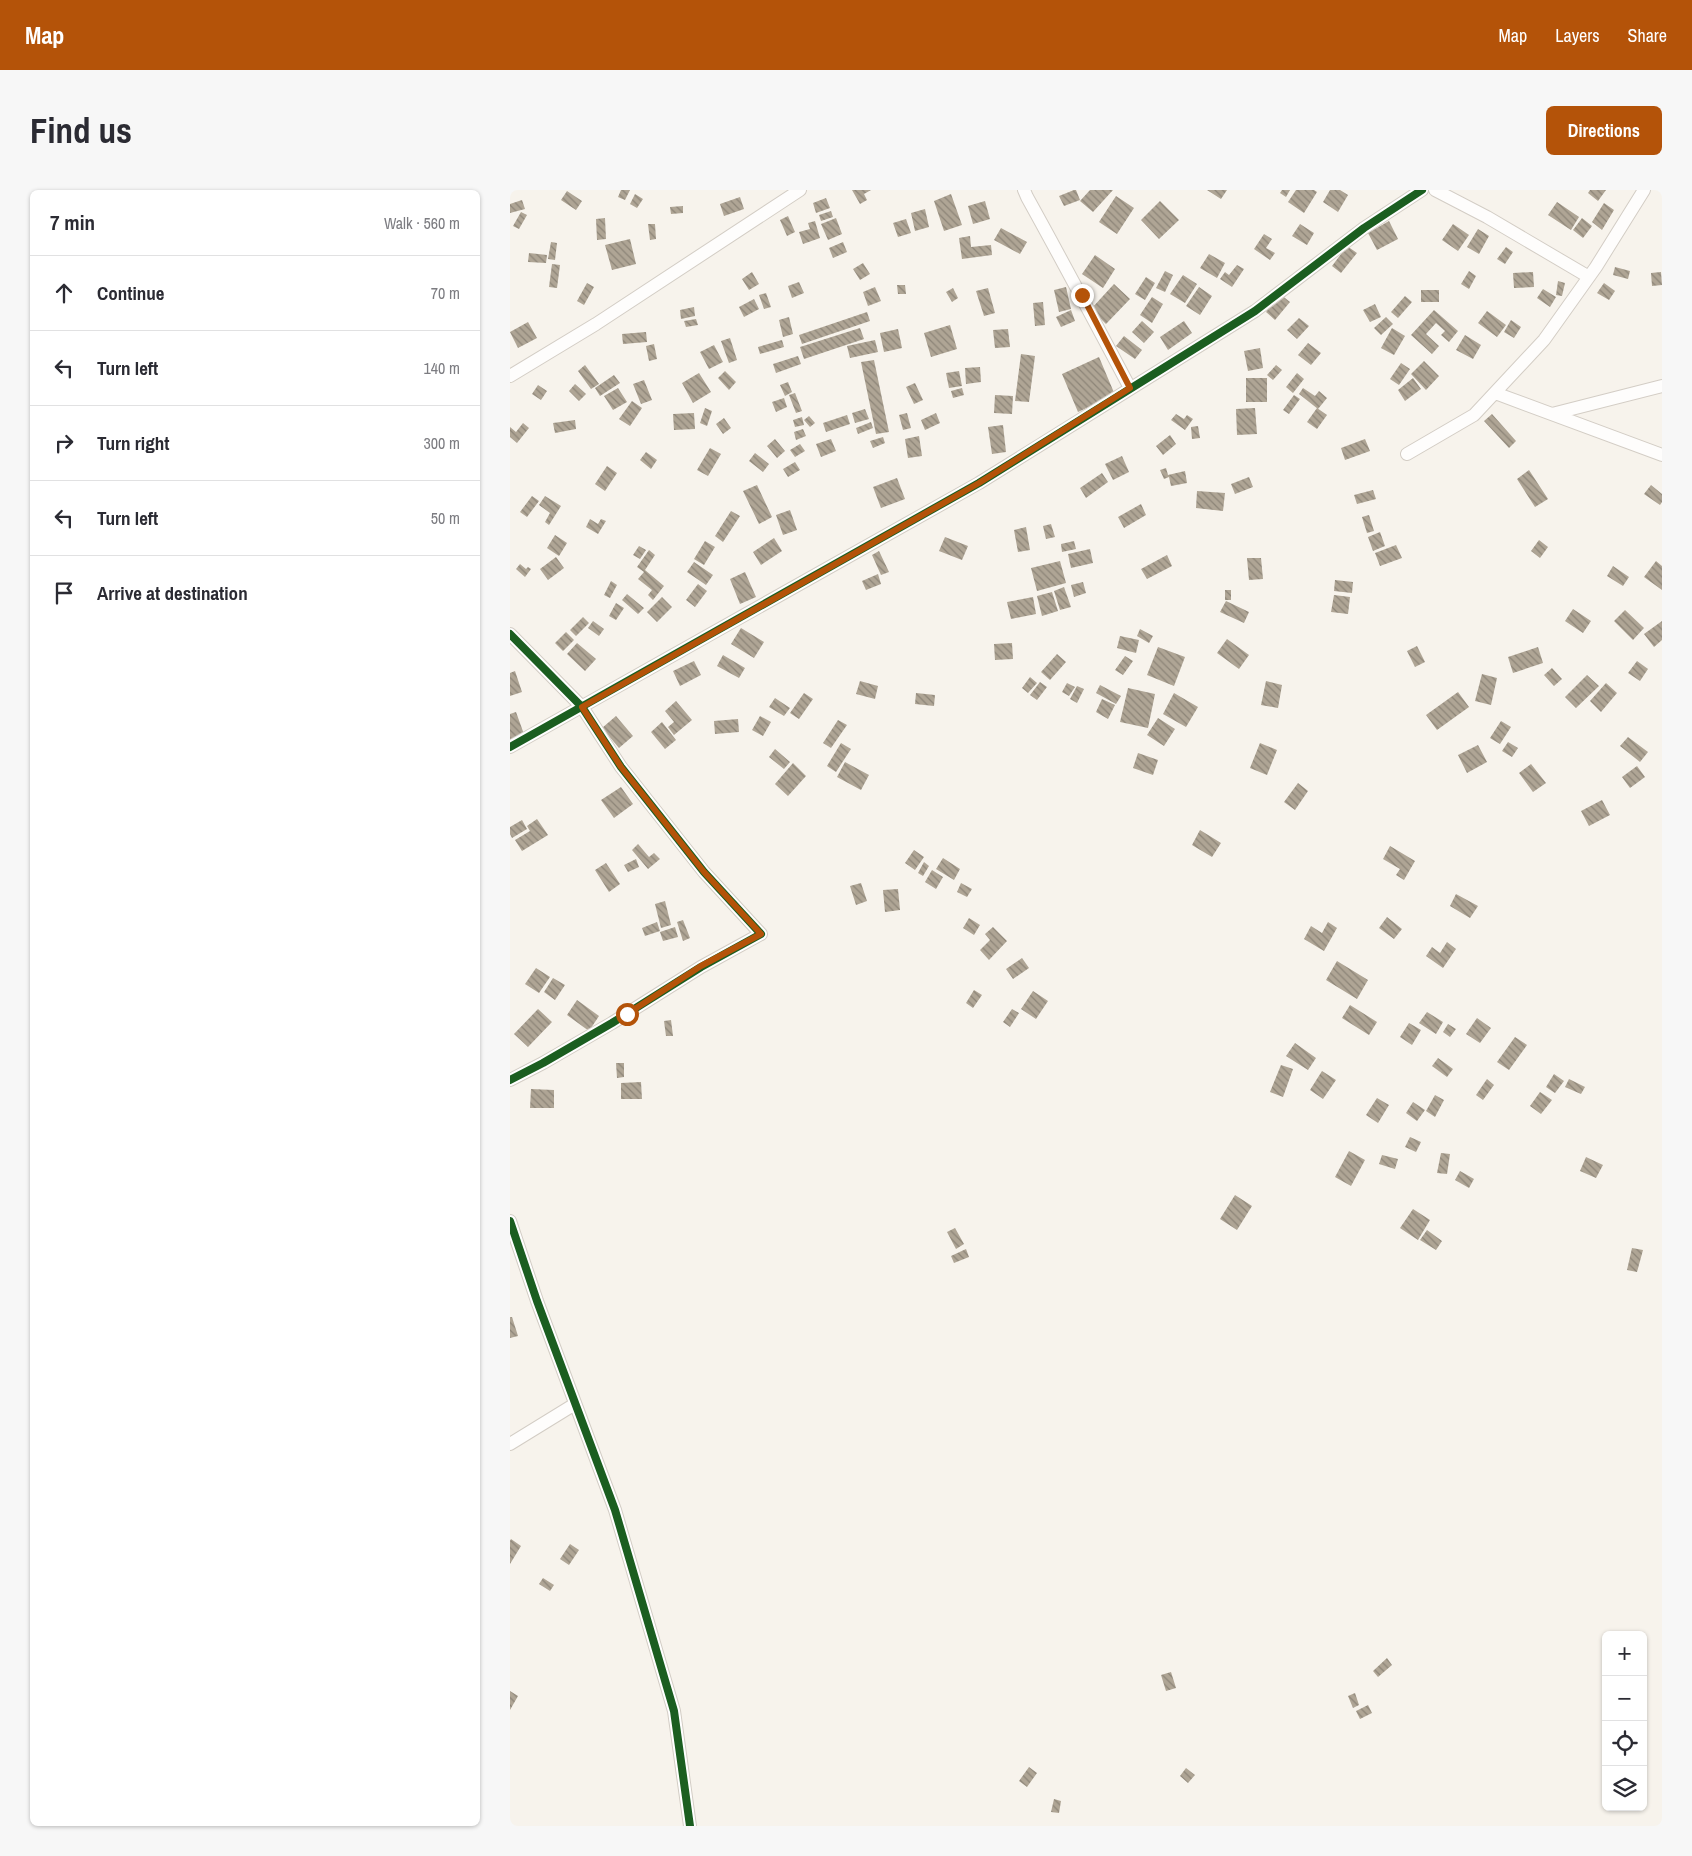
<!DOCTYPE html>
<html lang="en">
<head>
<meta charset="utf-8">
<style>
	body { margin:0; font-family:"Archivo Narrow",sans-serif; background:#f7f7f7; color:#2b2b33 }
	.controls { position:absolute; right:15px; bottom:15px; display:grid; overflow:hidden; border-radius:8px; box-shadow:0 1px 4px #0004 }
	.controls button { width:45px; height:45px; display:grid; place-items:center; padding:0; border:0; border-bottom:1px solid #e1e1e2; background:#fff; color:#2b2b33; font:25px sans-serif }
	.stop { position:absolute; width:15px; height:15px; margin:-11px; border:4px solid #b45309; border-radius:50%; background:#fff }
	.stop.end { background:#b45309; border-color:#fff; box-shadow:0 1px 5px #0008 }
	.list { margin:0; padding:0; list-style:none }
	h2 { display:flex; justify-content:space-between; align-items:center; height:65px; margin:0; padding:0 20px; font-size:21px }
	h2 small { font-size:16px; font-weight:400; color:#7c7c81 }
	.list li { display:grid; grid-template-columns:32px 1fr auto; gap:15px; align-items:center; box-sizing:border-box; height:75px; padding:0 20px; border-top:1px solid #e1e1e2 }
	.list b { display:block; font-size:19px; white-space:nowrap }
	.list em { font-size:16px; font-style:normal; color:#7c7c81 }
	.icon { flex:none; width:28px; height:28px; fill:none; stroke:currentColor; stroke-width:2; stroke-linecap:round; stroke-linejoin:round }
	.map { position:relative; flex:none; width:1152px; height:1636px; overflow:hidden; border-radius:8px }
	header { display:flex; align-items:center; gap:30px; box-sizing:border-box; height:70px; padding:0 25px; background:#b45309; color:#fff }
	header strong { font-size:24px }
	nav { display:flex; gap:28px; margin-inline-start:auto; font-size:18px }
	.intro { display:flex; align-items:center; justify-content:space-between; box-sizing:border-box; height:120px; padding:0 30px }
	h1 { margin:0; font-size:35px }
	.button { padding:12px 22px; border-radius:8px; background:#b45309; color:#fff; font-size:18px; font-weight:700 }
	main { display:flex; gap:30px; padding:0 30px }
	aside { flex:1; background:#fff; border-radius:8px; box-shadow:0 1px 4px #0004 }
	.map>svg:first-child { display:block }
	.building { fill:url(#building-back-hatch) }
	.lines { fill:none; stroke-linecap:round; stroke-linejoin:round }
	.minor-casing { stroke:#d3cdc5; stroke-width:14 }
	.minor { stroke:#fefdfc; stroke-width:12 }
	.cycleway-casing { stroke:#fff; stroke-width:11 }
	.cycleway { stroke:#1b5e20; stroke-width:8 }
	.route { stroke:#b45309; stroke-width:6 }
</style>
</head>
<body>
<header>
<strong>Map</strong>
<nav><a>Map</a><a>Layers</a><a>Share</a></nav>
</header>
<div class="intro"><h1>Find us</h1><a class="button">Directions</a></div>
<main>
<aside>
<h2>7 min<small>Walk · 560 m</small></h2>
<ul class="list">
<li><svg class="icon" aria-label="ahead" viewBox="0 0 24 24"><path d="M12 20V5M6 11l6-6 6 6"/></svg><div><b>Continue</b></div><em>70 m</em></li>
<li><svg class="icon" aria-label="left" viewBox="0 0 24 24"><path d="M17 20v-9H6M10 6l-5 5 5 5"/></svg><div><b>Turn left</b></div><em>140 m</em></li>
<li><svg class="icon" aria-label="right" viewBox="0 0 24 24"><path d="M7 20v-9h11M14 6l5 5-5 5"/></svg><div><b>Turn right</b></div><em>300 m</em></li>
<li><svg class="icon" aria-label="left" viewBox="0 0 24 24"><path d="M17 20v-9H6M10 6l-5 5 5 5"/></svg><div><b>Turn left</b></div><em>50 m</em></li>
<li><svg class="icon" aria-label="arrive" viewBox="0 0 24 24"><path d="M6 21V4h12l-3 4 3 4H6"/></svg><div><b>Arrive at destination</b></div></li>
</ul>
</aside>
<div class="map">
<svg width="1152" height="1636" viewBox="0 0 1152 1636">
	<defs>
		<pattern id="building-back-hatch" width="6" height="6" patternUnits="userSpaceOnUse" patternTransform="scale(1.25)"><rect width="6" height="6" fill="#afa595"/><path d="M-1 5l2 2M0 0l6 6M5-1l2 2" fill="none" stroke="#8d8578"/></pattern>
	</defs>
	<rect width="100%" height="100%" fill="#f7f3ec"/>
	<path class="building" d="M111,0H120L115,10L108,7Z
		M342,0H361L354,4L357,10L350,14Z
		M564,0H566L570,10L554,16L549,6Z
		M580,0H603L583,22L570,11Z
		M697,0H717L711,9Z
		M772,0H780L776,7L770,3Z
		M786,0H804L807,2L794,23L778,12Z
		M820,0H830L838,5L828,22L813,12Z
		M1080,0H1096L1088,11L1078,3Z
		M57,1L72,11L66,20L51,10Z
		M125,4L133,9L127,18L120,14Z
		M441,4L452,35L434,41L424,11Z
		M606,6L624,18L607,44L589,32Z
		M230,7L234,19L214,26L210,14Z
		M316,8L320,18L306,23L303,13Z
		M12,10L15,19L0,23V14Z
		M475,11L480,29L463,34L458,16Z
		M650,11L669,30L649,49L631,30Z
		M1047,12L1069,27L1061,40L1038,25Z
		M1094,13L1104,20L1092,40L1082,32Z
		M173,16V23L161,24L160,17Z
		M415,19L419,37L405,41L401,23Z
		M321,21L323,27L311,31L309,25Z
		M11,22L17,25L9,39L3,36Z
		M278,26L285,42L277,46L270,30Z
		M95,28L96,49L87,50L86,29Z
		M326,28L332,44L318,50L311,34Z
		M1072,28L1082,36L1073,48L1063,40Z
		M396,29L401,43L388,47L383,33Z
		M305,31L310,48L293,54L289,42L300,39L298,33Z
		M879,31L888,49L867,60L858,43Z
		M138,34H145L146,49L140,50Z
		M790,34L804,43L797,55L782,46Z
		M943,34L959,45L948,61L932,50Z
		M491,38L517,52L510,64L484,50Z
		M968,39L979,46L969,64L957,57Z
		M754,44L762,49L756,58L765,63L760,70L744,59Z
		M460,46L461,57L481,55L482,65L452,69L449,48Z
		M120,49L126,74L102,80L95,55Z
		M41,52L47,53L45,70L38,69Z
		M333,52L337,62L323,68L319,58Z
		M837,56L847,63L831,83L822,76Z
		M996,57L1003,62L995,74L987,69Z
		M19,63L37,65L36,73L18,72Z
		M699,64L715,73L707,88L690,78Z
		M585,65L605,79L593,98L572,84Z
		M353,73L360,84L350,90L343,79Z
		M42,74L50,75L47,98L39,97Z
		M727,75L734,79L722,97L710,89L715,82L719,85Z
		M1105,77L1120,81L1118,89L1103,85Z
		M655,81L663,85L655,102L646,98Z
		M959,81L966,86L959,99L951,94Z
		M242,82L249,94L239,100L232,89Z
		M1023,82L1024,97L1004,98L1003,83Z
		M1151,82L1152,95L1142,96L1141,83Z
		M673,85L687,94L675,113L660,104Z
		M636,87L645,93L635,110L625,104Z
		M1048,91L1055,93L1052,106L1046,105Z
		M289,92L294,103L282,108L278,96Z
		M77,93L84,97L74,115L67,111Z
		M1094,93L1105,101L1099,110L1087,103Z
		M604,94L620,109L596,134L581,119Z
		M387,95H395L396,104H388Z
		M365,97L371,111L358,116L353,102Z
		M556,97L561,119L549,122L544,100Z
		M689,97L702,106L690,125L676,116Z
		M443,98L448,108L442,112L436,102Z
		M478,98L485,123L474,126L466,101Z
		M1033,99L1046,107L1040,117L1027,108Z
		M911,100H929V112H911Z
		M256,103L261,117L254,119L249,105Z
		M770,104L780,112L765,130L756,122Z
		M895,106L902,112L888,128L881,122Z
		M642,107L653,114L642,133L630,125Z
		M244,109L249,119L234,127L229,117Z
		M533,112L535,135L525,136L523,113Z
		M865,114L871,127L860,132L853,120Z
		M184,117L185,126L171,129L170,120Z
		M561,120L565,131L551,137L546,127Z
		M924,120L948,141L939,152L931,145L935,141L926,133L916,144L929,156L922,164L901,145Z
		M977,121L996,135L987,147L968,133Z
		M357,122L360,131L292,154L289,145Z
		M279,127L283,144L273,147L269,130Z
		M876,127L883,134L871,145L864,138Z
		M789,128L799,136L787,149L777,140Z
		M186,129L188,135L176,137L174,131Z
		M1001,130L1011,137L1004,148L994,142Z
		M632,131L644,142L634,153L622,142Z
		M674,131L682,143L658,160L650,147Z
		M18,132L27,148L8,158L0,142Z
		M440,135L447,159L421,167L414,143Z
		M350,138L354,149L294,169L290,157Z
		M882,138L895,146L884,165L871,158Z
		M388,139L392,158L374,162L370,143Z
		M498,139L500,157L485,158L483,140Z
		M136,142L137,152L113,154L112,144Z
		M955,145L971,155L963,169L946,160Z
		M614,146L632,160L625,169L606,156Z
		M220,148L227,170L219,173L211,151Z
		M272,150L274,157L250,164L248,157Z
		M365,150L368,162L340,168L337,156Z
		M798,153L811,163L801,175L788,165Z
		M144,154L147,169L139,171L136,156Z
		M204,155L213,172L199,179L190,162Z
		M750,158L753,178L738,181L734,161Z
		M511,164L525,166L519,212L505,211Z
		M288,166L291,174L266,183L263,174Z
		M589,167L605,205L568,222L552,184Z
		M364,170L379,242L366,244L351,172Z
		M914,171L929,186L916,200L901,184Z
		M891,173L900,179L889,195L880,189Z
		M75,175L89,194L81,199L68,181Z
		M766,175L772,180L763,190L757,185Z
		M470,177L471,192L456,194L455,178Z
		M215,181L226,192L219,200L208,188Z
		M449,181L452,196L439,198L436,183Z
		M189,183L201,202L183,213L172,193Z
		M787,183L794,189L783,203L776,197Z
		M104,185L110,193L90,206L85,198Z
		M736,188H757V212H736Z
		M903,188L911,199L895,211L888,200Z
		M134,190L142,210L131,214L123,194Z
		M278,192L282,202L275,206L270,195Z
		M405,193L413,210L404,214L396,197Z
		M65,194L76,204L69,211L59,201Z
		M28,195L37,201L31,210L22,204Z
		M108,198L117,212L103,220L94,206Z
		M452,198L454,205L443,208L441,201Z
		M793,198L805,206L809,201L817,208L808,219L789,204Z
		M285,203L292,221L286,223L279,205Z
		M485,205L503,206L502,224L484,223Z
		M784,205L790,209L779,224L773,220Z
		M274,208L277,217L266,222L262,212Z
		M122,211L132,218L120,236L109,229Z
		M195,218L202,221L197,236L190,233Z
		M745,218L747,244L727,245L726,219Z
		M807,218L817,225L807,239L797,232Z
		M355,219L359,229L345,233L342,223Z
		M184,223L185,239L164,240L163,224Z
		M397,223L401,238L393,240L389,225Z
		M426,223L430,233L415,240L411,230Z
		M666,224L674,229L677,225L683,229L675,240L661,230Z
		M982,224L1006,251L999,258L974,231Z
		M337,225L340,234L316,242L313,233Z
		M299,226L305,233L300,237L294,230Z
		M292,227L294,235L285,237L283,230Z
		M214,228L221,238L213,244L206,234Z
		M65,230L66,239L45,243L43,233Z
		M361,232L363,238L348,244L346,238Z
		M13,233L19,238L7,253L0,247V237L6,242Z
		M493,235L496,262L482,264L478,237Z
		M688,236L690,248L682,249L681,237Z
		M293,239L296,246L286,250L284,242Z
		M660,245L666,254L653,265L646,256Z
		M409,246L412,266L398,268L395,249Z
		M373,247L375,253L363,258L360,251Z
		M265,249L275,261L267,268L257,256Z
		M321,249L326,261L311,267L306,254Z
		M855,249L860,261L835,270L831,258Z
		M290,254L295,261L285,267L280,260Z
		M200,258L211,264L198,286L187,280Z
		M136,262L147,270L141,279L130,270Z
		M245,263L259,274L253,282L239,271Z
		M612,266L619,282L603,290L595,274Z
		M285,272L290,280L278,287L273,279Z
		M97,276L107,283L95,301L85,294Z
		M656,278L658,285L675,281L677,293L661,296L659,287L654,289L650,280Z
		M1019,280L1038,309L1025,317L1007,289Z
		M592,283L598,292L576,308L570,298Z
		M739,287L743,297L725,304L721,294Z
		M387,288L395,309L371,318L363,297Z
		M247,295L262,327L249,334L233,301Z
		M1141,295L1152,304V312L1150,315L1134,304Z
		M863,300L866,309L847,314L844,305Z
		M687,301L715,303L713,321L686,318Z
		M22,306L29,311L17,327L10,322Z
		M35,306L51,316L39,335L35,332L40,323L29,315Z
		M631,314L636,325L614,338L608,327Z
		M280,320L287,340L273,345L266,325Z
		M221,321L230,326L213,352L205,346Z
		M859,325L864,341L857,343L852,327Z
		M80,329L88,334L91,329L96,331L88,344L76,337Z
		M541,334L545,347L536,349L533,336Z
		M516,337L520,360L508,362L504,340Z
		M870,342L875,356L863,361L858,347Z
		M45,345L57,353L49,366L37,358Z
		M435,347L458,356L452,370L429,361Z
		M264,348L272,361L251,375L243,362Z
		M1029,350L1038,357L1030,368L1021,361Z
		M195,351L205,357L194,375L184,369Z
		M564,351L566,359L552,362L551,354Z
		M886,355L892,368L870,376L865,363Z
		M129,356L136,360L130,369L123,365Z
		M580,359L583,373L561,378L558,364Z
		M139,360L145,365L135,380L154,396L143,410L138,405L142,400L128,389L134,382L127,377Z
		M369,361L379,382L371,385L362,365Z
		M657,365L662,376L637,389L631,379Z
		M46,367L54,378L38,390L30,379Z
		M737,368H751L753,389L739,390Z
		M550,371L556,393L527,401L521,378Z
		M1146,371L1152,376V400L1134,387Z
		M184,372L203,385L196,395L177,382Z
		M10,374L16,379L18,377L21,379L15,387L6,379Z
		M1103,376L1119,387L1113,396L1097,386Z
		M235,382L246,407L230,414L220,389Z
		M368,384L371,394L356,400L352,391Z
		M825,390L843,392L842,403L824,401Z
		M101,391L107,395L100,408L94,405Z
		M573,392L576,403L564,407L561,395Z
		M188,394L197,401L185,417L176,410Z
		M554,397L561,417L550,420L544,401Z
		M715,400H721V410H715Z
		M542,402L548,421L532,426L527,406Z
		M117,404L134,418L128,424L112,410Z
		M824,405L840,407L838,424L821,422Z
		M152,407L162,417L147,432L137,422Z
		M523,407L526,424L501,429L497,412Z
		M716,411L739,422L734,433L710,422Z
		M106,413L114,418L106,430L99,426Z
		M1063,419L1081,431L1073,443L1055,431Z
		M1115,420L1134,438L1123,450L1104,431Z
		M73,427L79,433L66,446L60,440Z
		M83,431L94,439L89,446L78,438Z
		M1152,431V450L1144,457L1134,444Z
		M231,438L254,452L244,468L221,454Z
		M630,439L643,446L639,453L627,446Z
		M56,442L64,450L53,461L45,453Z
		M610,446L629,450L626,463L607,458Z
		M717,449L739,465L729,479L707,463Z
		M67,453L86,469L75,481L57,464Z
		M502,453L503,469L485,470L484,454Z
		M907,456L915,472L905,477L897,461Z
		M648,457L675,467L664,496L637,485Z
		M1028,457L1033,473L1003,483L998,467Z
		M547,464L556,472L540,490L531,482Z
		M213,465L235,478L229,488L207,476Z
		M615,466L623,471L613,485L605,480Z
		M184,471L191,485L170,496L163,481Z
		M1127,471L1138,479L1130,491L1118,483Z
		M1042,478L1052,489L1044,496L1034,485Z
		M5,481L12,502L0,506V483Z
		M972,484L987,488L981,515L965,511Z
		M1077,485L1089,496L1066,518L1055,507Z
		M520,487L527,493L518,503L512,498Z
		M350,491L368,496L365,509L346,504Z
		M756,491L772,495L768,518L751,515Z
		M530,492L537,497L527,510L520,505Z
		M557,493L565,497L559,506L552,502Z
		M1096,493L1107,503L1091,522L1080,511Z
		M590,495L611,506L606,514L586,503Z
		M567,496L574,499L567,513L560,509Z
		M618,498L645,504L638,538L610,532Z
		M948,502L959,517L927,540L916,525Z
		M294,503L303,509L289,529L280,523Z
		M406,503L425,505L424,516L405,514Z
		M664,503L688,517L676,537L653,524Z
		M265,508L280,518L274,526L259,517Z
		M592,509L605,515L598,529L586,522Z
		M166,511L182,530L164,545L158,537L164,532L155,521Z
		M6,522L15,547L0,553V524Z
		M106,526L123,546L109,558L92,538Z
		M250,526L261,532L253,546L242,540Z
		M648,528L665,539L654,556L637,545Z
		M228,529L229,542L205,544L204,531Z
		M328,530L337,535L321,558L313,553Z
		M991,531L1001,537L990,554L980,548Z
		M152,532L166,550L155,559L141,542Z
		M1118,547L1138,562L1130,572L1110,556Z
		M998,552L1008,558L1002,567L992,561Z
		M331,553L341,559L326,582L317,576Z
		M750,553L767,560L757,585L740,578Z
		M968,555L977,572L957,583L948,565Z
		M265,559L280,572L274,579L259,567Z
		M628,563L648,570L643,585L623,578Z
		M335,572L359,585L351,600L327,587Z
		M283,573L296,586L278,606L265,594Z
		M1021,574L1036,593L1023,602L1009,583Z
		M1127,576L1135,587L1120,598L1112,587Z
		M788,593L798,601L785,620L774,612Z
		M111,597L123,614L104,628L91,610Z
		M1092,610L1100,625L1079,636L1071,621Z
		M27,629L38,645L12,661L5,650L20,641L17,636Z
		M12,630L17,639L2,648L0,644V637Z
		M690,640L711,653L702,667L682,655Z
		M128,654L139,667L144,663L150,669L138,679L122,660Z
		M880,656L905,671L894,690L886,685L890,679L873,669Z
		M404,660L414,667L405,680L395,673Z
		M433,668L450,679L444,690L426,679Z
		M126,669L129,677L118,682L114,675Z
		M414,672L419,676L413,686L408,683Z
		M96,673L110,694L99,702L85,680Z
		M422,680L433,687L426,699L415,692Z
		M351,693L357,711L346,715L340,696Z
		M451,693L462,699L457,707L447,702Z
		M388,699L390,720L375,722L373,700Z
		M946,704L968,716L960,728L940,716Z
		M155,711L161,735L151,738L145,714Z
		M877,727L892,739L884,749L869,738Z
		M459,728L470,735L464,745L453,738Z
		M173,730L180,748L173,751L167,732Z
		M147,732L150,741L135,746L132,738Z
		M818,732L827,738L814,761L794,749L801,736L812,743Z
		M165,737L168,747L153,751L150,742Z
		M483,737L497,751L479,770L470,760L480,750L475,744Z
		M937,752L946,759L933,778L916,766L922,757L930,763Z
		M512,768L519,778L503,789L496,779Z
		M827,771L858,790L847,809L816,790Z
		M26,778L40,787L29,803L15,794Z
		M43,788L55,795L45,810L34,802Z
		M464,800L472,805L463,818L456,813Z
		M523,801L538,811L526,829L511,819Z
		M67,810L89,826L79,841L57,825Z
		M840,815L867,832L859,845L832,828Z
		M28,819L42,832L18,857L4,844Z
		M502,819L509,823L500,837L493,832Z
		M917,822L933,832L926,844L909,833Z
		M967,828L981,838L970,853L956,844Z
		M161,830L163,846H156L154,831Z
		M899,833L911,840L902,855L890,847Z
		M938,834L946,839L940,847L933,842Z
		M1005,847L1017,855L999,880L987,872Z
		M785,853L806,868L798,880L776,866Z
		M928,868L943,879L937,887L922,876Z
		M106,873H114V887L107,888Z
		M771,875L783,879L773,907L760,902Z
		M812,881L826,890L813,909L800,900Z
		M1044,884L1054,891L1045,903L1036,897Z
		M977,889L984,895L973,910L966,905Z
		M1059,889L1075,897L1071,904L1055,897Z
		M131,892L132,909H111V893Z
		M21,899L44,900V918H20Z
		M1030,902L1042,910L1031,924L1020,916Z
		M925,905L934,910L925,927L916,921Z
		M867,908L879,915L868,933L856,925Z
		M903,912L915,920L907,931L896,923Z
		M900,947L911,952L906,962L895,957Z
		M839,961L855,970L841,996L825,987Z
		M931,963L940,964L937,984L927,983Z
		M872,965L888,969L885,979L869,974Z
		M1076,967L1093,975L1086,988L1070,981Z
		M950,981L964,989L959,998L945,990Z
		M725,1005L742,1016L727,1040L710,1029Z
		M903,1019L920,1030L908,1050L890,1038Z
		M445,1038L454,1054L446,1059L437,1042Z
		M917,1040L932,1051L926,1060L910,1050Z
		M1122,1058L1133,1060L1127,1082L1117,1080Z
		M456,1059L459,1067L444,1073L441,1066Z
		M0,1127H2L8,1146L0,1148Z
		M1,1349L11,1356L0,1374V1351Z
		M60,1354L69,1360L59,1375L50,1369Z
		M33,1388L44,1395L40,1401L29,1394Z
		M877,1468L882,1475L868,1487L863,1481Z
		M661,1482L666,1498L656,1501L651,1485Z
		M0,1501L8,1506L0,1520Z
		M845,1503L849,1515L843,1518L838,1506Z
		M858,1515L862,1523L850,1529L846,1521Z
		M519,1577L527,1583L517,1597L509,1591Z
		M676,1578L685,1585L678,1593L670,1586Z
		M544,1609L551,1611L549,1623L541,1622Z"/>
	<g class="lines">
		<g class="minor-casing">
			<path id="minor" d="M514,0L517,7C552,70 586,134 620,198
				M925,0L977,27L1079,87
				M0,186L86,134L290,0
				M985,203L1152,265
				M1042,224L1152,196
				M897,264L964,225L1034,150L1086,77L1134,0
				M0,444L72,517L111,577L194,682L251,744L191,777L102,833L33,873L0,890
				M0,557L469,293L745,121L854,38L912,0
				M0,1031L27,1111L105,1320L164,1521L180,1636
				M0,1254L65,1214"/>
		</g>
		<use href="#minor" class="minor"/>
		<g class="cycleway-casing">
			<path id="cycleway" d="M0,444L72,517L111,577L194,682L251,744L191,777L102,833L33,873L0,890
				M0,557L469,293L745,121L854,38L912,0
				M0,1031L27,1111L105,1320L164,1521L180,1636"/>
		</g>
		<use href="#cycleway" class="cycleway"/>
	</g>
	<g class="lines">
		<path class="route" d="M117,824L191,776L251,744L194,682L111,577L72,517L469,293L620,198L572,105"/>
	</g>
</svg>
<div class="controls">
<button>+</button>
<button>−</button>
<button><svg class="icon" aria-label="locate" viewBox="0 0 24 24"><circle cx="12" cy="12" r="6"/><path d="M12 2v4M12 18v4M2 12h4M18 12h4"/></svg></button>
<button><svg class="icon" aria-label="layers" viewBox="0 0 24 24"><path d="M12 4l9 5-9 5-9-5zM3 14l9 5 9-5"/></svg></button>
</div>
<div class="stop" style="left:117px;top:824px"></div>
<div class="stop end" style="left:572px;top:105px"></div>
</div>
</main>
</body>
</html>
